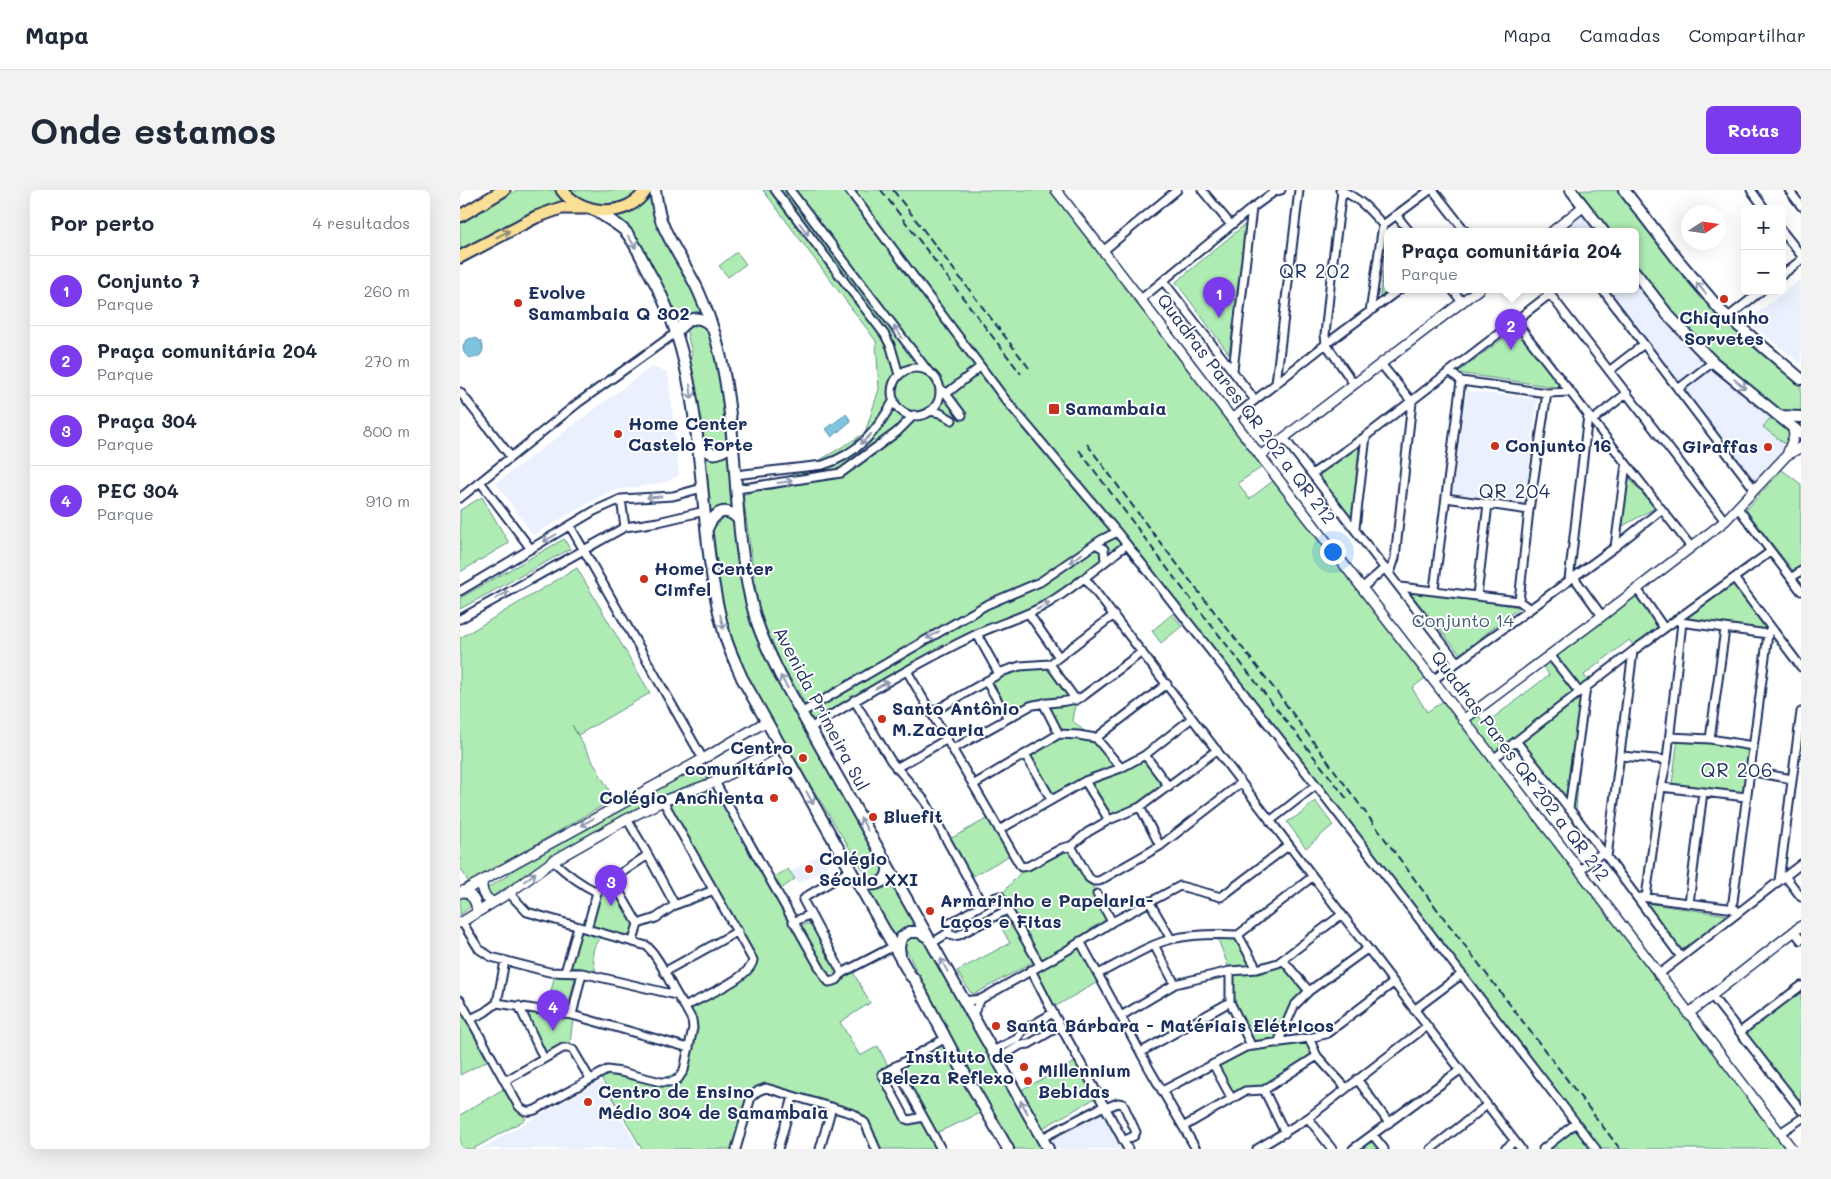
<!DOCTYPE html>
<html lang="pt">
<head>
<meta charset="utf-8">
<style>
	body { margin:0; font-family:Mali,sans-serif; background:#f2f2f3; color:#1f2937 }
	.controls { position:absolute; right:15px; top:15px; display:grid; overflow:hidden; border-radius:8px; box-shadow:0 5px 20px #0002 }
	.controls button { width:45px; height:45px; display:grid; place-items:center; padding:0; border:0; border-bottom:1px solid #e0e1e3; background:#fff; color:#1f2937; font:25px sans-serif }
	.compass { position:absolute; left:1221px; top:15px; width:45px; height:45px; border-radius:50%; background:#fff; box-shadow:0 5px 20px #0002; rotate:78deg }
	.you { position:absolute; left:872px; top:361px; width:18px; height:18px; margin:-12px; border:4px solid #fff; border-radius:50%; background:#1a73e8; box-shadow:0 0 0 8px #1a73e833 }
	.badge { display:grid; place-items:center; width:32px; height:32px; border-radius:50%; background:#7c3aed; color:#fff; font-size:16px; font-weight:700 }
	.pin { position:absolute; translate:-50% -41px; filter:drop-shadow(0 1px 2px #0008) }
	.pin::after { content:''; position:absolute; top:26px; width:18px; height:15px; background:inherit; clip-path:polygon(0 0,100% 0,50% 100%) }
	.popup { position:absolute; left:924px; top:38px; width:255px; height:65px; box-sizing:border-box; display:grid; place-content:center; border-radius:8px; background:#fff; filter:drop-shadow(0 1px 4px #0005); font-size:16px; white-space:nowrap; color:#747a83 }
	.popup b { font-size:19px; color:#1f2937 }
	.popup::after { content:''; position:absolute; left:50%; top:100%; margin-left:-10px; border:10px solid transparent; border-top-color:#fff }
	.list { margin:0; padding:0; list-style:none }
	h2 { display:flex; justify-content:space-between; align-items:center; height:65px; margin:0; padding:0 20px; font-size:21px }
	h2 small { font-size:16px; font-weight:400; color:#747a83 }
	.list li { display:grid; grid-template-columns:32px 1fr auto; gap:15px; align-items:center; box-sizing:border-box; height:70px; padding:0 20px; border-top:1px solid #e0e1e3 }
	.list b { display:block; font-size:19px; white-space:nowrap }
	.list p { margin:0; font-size:16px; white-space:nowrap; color:#747a83 }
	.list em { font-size:16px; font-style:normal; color:#747a83 }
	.map { position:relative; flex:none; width:1341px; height:959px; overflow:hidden; border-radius:8px }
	header { display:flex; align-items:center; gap:30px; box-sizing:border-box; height:70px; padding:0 25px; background:#fff; border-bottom:1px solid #e0e1e3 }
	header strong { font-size:24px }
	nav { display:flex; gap:28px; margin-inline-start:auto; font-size:18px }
	.intro { display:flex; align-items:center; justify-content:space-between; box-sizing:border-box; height:120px; padding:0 30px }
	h1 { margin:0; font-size:35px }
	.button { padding:12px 22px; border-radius:8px; background:#7c3aed; color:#fff; font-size:18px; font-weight:700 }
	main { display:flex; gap:30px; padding:0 30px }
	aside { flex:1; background:#fff; border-radius:8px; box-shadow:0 5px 20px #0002 }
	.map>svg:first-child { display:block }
	.built { fill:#ebf0fe }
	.green { fill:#aeecb3; stroke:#648e88 }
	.water { fill:#7ec4df; stroke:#5688ab }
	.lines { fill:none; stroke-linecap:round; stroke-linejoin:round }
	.minor-casing { stroke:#1b2f5e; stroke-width:11 }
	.tertiary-casing { stroke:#1b2f5e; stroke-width:12 }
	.secondary-casing { stroke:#1b2f5e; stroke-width:14 }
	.primary-casing { stroke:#1b2f5e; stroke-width:15 }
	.minor { stroke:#fff; stroke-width:7 }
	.tertiary { stroke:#fff; stroke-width:9 }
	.secondary { stroke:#fff; stroke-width:10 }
	.primary { stroke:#fadf96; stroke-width:11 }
	.rail { stroke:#1b2f5e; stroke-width:2; stroke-dasharray:8 4; stroke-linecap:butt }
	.oneway { stroke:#8d97ae }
	.oneway2 { stroke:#8a877a }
	.poi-dot { fill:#c8321e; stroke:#fff; stroke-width:2 }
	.labels { text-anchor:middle; stroke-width:4; stroke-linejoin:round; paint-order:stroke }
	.poi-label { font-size:18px; font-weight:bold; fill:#1b2f5e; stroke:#fff; text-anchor:start }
	.street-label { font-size:18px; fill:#1b2f5e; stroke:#fff }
	.park-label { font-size:18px; fill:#405e73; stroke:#fff }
	.neighbourhood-label { font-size:19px; letter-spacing:1px; fill:#1b2f5e; stroke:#fff }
</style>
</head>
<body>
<header>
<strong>Mapa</strong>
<nav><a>Mapa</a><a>Camadas</a><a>Compartilhar</a></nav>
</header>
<div class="intro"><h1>Onde estamos</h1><a class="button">Rotas</a></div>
<main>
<aside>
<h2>Por perto<small>4 resultados</small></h2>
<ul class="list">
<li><span class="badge">1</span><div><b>Conjunto 7</b><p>Parque</p></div><em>260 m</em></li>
<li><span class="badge">2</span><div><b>Praça comunitária 204</b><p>Parque</p></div><em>270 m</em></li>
<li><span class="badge">3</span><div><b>Praça 304</b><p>Parque</p></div><em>800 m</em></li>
<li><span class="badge">4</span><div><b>PEC 304</b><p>Parque</p></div><em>910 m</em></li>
</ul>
</aside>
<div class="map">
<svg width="1341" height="959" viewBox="0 0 1341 959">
	<rect width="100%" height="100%" fill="#fff"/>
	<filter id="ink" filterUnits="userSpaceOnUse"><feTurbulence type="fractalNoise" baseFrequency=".02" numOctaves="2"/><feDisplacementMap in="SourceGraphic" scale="10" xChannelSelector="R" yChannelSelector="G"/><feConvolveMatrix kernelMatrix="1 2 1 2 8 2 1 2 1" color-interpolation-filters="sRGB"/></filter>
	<g filter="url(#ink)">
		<path class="built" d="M1129,20L1145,41H1103L1102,40Z
			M1175,79L1341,243V255L1299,299L1147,99H1175Z
			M1341,89V174L1287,131Z
			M191,177L208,182L219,285L206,292L148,302L73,345L36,293Z
			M1006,201L1077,209L1065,313L993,303Z
			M361,664L368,676L338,694L330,682Z
			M141,891L179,959H20L67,932Z
			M640,918L664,959H595L589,948Z"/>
		<path class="green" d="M57,0H97L110,13L0,65V33Z
			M107,0H180C161,25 127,18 107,0Z
			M303,0H598L675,99L802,277L778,293L789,309L813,291L968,486L952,498L967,522L986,509L1329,959H1083L1116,933L667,355L600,406L546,432L354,532L338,501L317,467L300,430L283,305C326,292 367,266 405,243L419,199L416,151Z
			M1115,0H1159L1215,72L1341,189V240L1258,173L1187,92L1175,77V41H1147Z
			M191,2L246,127L221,135L172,43L164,33L152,24Z
			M789,31L769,164L716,92Z
			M927,55V99H938L919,113Z
			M277,62L286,74L268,87L259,76Z
			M232,130L245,136L258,166L265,214L263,224L266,250L264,256L254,259L244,249L242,227L237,218L229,171L232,164L226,138Z
			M1057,138L1102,198L997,183Z
			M1309,229H1315L1328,240L1330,246L1325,254L1303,237Z
			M899,255L893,331L855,284Z
			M270,261L277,323L248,326L241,263Z
			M1322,280L1341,294V377L1334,382L1286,320Z
			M1168,287L1195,318L1161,337Z
			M22,307L49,353L0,382V320Z
			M266,324L273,326L295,433L425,679L420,688L413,689L405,683L325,554L284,481L269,441L261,402L253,340L257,329Z
			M104,349L110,359L0,419V408Z
			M117,378L190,503L118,545L112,535L154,609L9,693L0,677V448Z
			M1273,393L1306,440L1222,430Z
			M948,400L1060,417L1000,464Z
			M1178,402L1205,441L1178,461L1169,450L1124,485L1132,496L1124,502L1096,467Z
			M712,424L722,436L701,453L692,441Z
			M1095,467L1124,503L1116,622L1061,552L1110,514L1037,567L1010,531L1018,525L1025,534L1089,485L1083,476Z
			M590,474L616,510L612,530L623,540L636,548L661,578L685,565L709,597L680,617L649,630L625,591L591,609L565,564L599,544L583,512L548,528L526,491L544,481Z
			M1218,548L1289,558L1283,603L1212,594Z
			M241,573L248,588C232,598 212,600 195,609C139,638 85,671 33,706L27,703V698L47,686L59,675Z
			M254,590L369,790L391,778L410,813L380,832L400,866L418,856L430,880L424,884L449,929L461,923L481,959H416L405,933L394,924L312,900L294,903L276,959H182L139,884L145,881L196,891L224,880L231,848L237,842L235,828L225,817L269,793L293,773L203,611Z
			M855,611L873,635L846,658L827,632L842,623Z
			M532,626L552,664L510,688L488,650Z
			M611,656L652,732L620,751L641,790L591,819L571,780L580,775L540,706L562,681Z
			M328,679L335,689L321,699L314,687Z
			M430,685L459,735C445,735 441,739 437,752L409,699Z
			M145,697L154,698L174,733L168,746L135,738L132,734L142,699Z
			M5,707L11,713L10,717L0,725V709Z
			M1185,713L1267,725L1221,761Z
			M548,721L574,769L573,772L518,802L513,804L510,802L497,781L550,753L536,728Z
			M347,733L351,735L377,780L370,786L340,737Z
			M120,740L143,746C130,756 132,767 136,782L119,778H109Z
			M756,744L778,745L797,778L823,770L849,801L834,816L818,852L849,848L857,866L800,900L772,909L753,874L791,855L770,812V781Z
			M448,746L461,747L497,806L584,959H554L473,815L445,757L443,752Z
			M95,784L116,785L108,817L103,820L87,818Z
			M1341,800V917L1284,844Z
			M0,818L27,871L0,885Z
			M69,822L113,828L110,854H106L90,862L85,860L66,825Z
			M483,852L523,922L476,943L436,878Z
			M619,870L639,906L581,939L559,901Z
			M45,898L60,923L66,929L13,959H0V925Z
			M913,945L924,959H893Z"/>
		<path class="water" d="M3 158a10 10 0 1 1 20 0a10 10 0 1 1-20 0Z
			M386,224L391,231L372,247L366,239Z"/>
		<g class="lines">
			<g class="minor-casing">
				<path id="minor" d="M315,0L425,145L431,157L439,185
					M330,0L468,181
					M389,0L545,209L657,342L856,595L1136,959
					M742,0L771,35
					M880,0C899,8 909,19 923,35L970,0
					M973,0L1005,41
					M1291,0L1305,19
					M1329,0L1341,16
					M882,1L872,78L865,145L866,154L894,194
					M936,25L949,41
					M1322,41L1341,65
					M643,61L717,0
					M1322,85L1341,70
					M704,92L795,210
					M992,99L1002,112
					M1086,99L1265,331
					M1142,99L1295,300
					M681,109L792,18L814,2L821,0
					M910,122L923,35
					M1267,128L1301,101
					M1055,131L1231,357
					M921,174L952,212L935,368L930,383
					M432 202a24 24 0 1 1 48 0a24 24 0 1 1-48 0Z
					M773,180L792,18
					M1149,181L1184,154
					M1001,191L1087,203L1111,202
					M816,193L839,0
					M1218,199L1253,172
					M484,201L502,225
					M0,202L51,267
					M486,204L520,177
					M470,221L480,223L492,230
					M771,229L866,154L940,99
					M1133,230L1167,203
					M824,248L997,472
					M852,284L906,246
					M275,285L363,275C398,264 417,241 434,210
					M21,293L71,359
					M277,299L381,283L437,242L454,225
					M0,308L118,213L217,142
					M986,308L1069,320
					M161,309L165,337
					M1278,318L1341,401
					M110,336L243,569
					M895,338L906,246L1090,104
					M635,354L644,359L645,371
					M1155,357L1166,274
					M1113,386L1142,426
					M625,388L1061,959
					M1274,388L1341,477
					M1331,388L1341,381
					M1109,390L1128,225
					M940,397L1059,411L1070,419
					M902,398L925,378
					M974,399L1001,191L991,182
					M1177,399L1204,438
					M0,401L134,321L161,309L213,306L242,298
					M1017,405L1028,314
					M1059,411L1069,320L1087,203
					M569,424L599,467
					M0,429L165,337L198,332L245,321
					M1220,432L1308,444L1309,441
					M517,444L539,484
					M1090,465L1119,502
					M590,474L616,510
					M447,481L561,677L568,676L602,658L611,656L628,642L649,630L680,617L757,560
					M973,490L1155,357L1201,320
					M526,491L548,528
					M394,510L431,571L465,611L522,714
					M583,513L599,544
					M341,523L526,415L580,392L641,350L657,342
					M471,523L544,481L560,476L590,474L654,425
					M350,538C404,505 459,472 517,444C540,433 565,427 587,414C615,397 641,375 666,355
					M1210,547L1250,549L1293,556
					M636,548L661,578
					M1250,549L1265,439
					M1056,551L1147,667L1221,767
					M493,559L570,516C587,511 606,514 622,507L682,462
					M565,564L591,609
					M685,565L709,597
					M1161,566L1207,570
					M1033,569L1173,461L1310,362
					M436,578L487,549
					M1289,581L1332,589
					M625,591L649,630
					M255,592L365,787L369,792L377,790L382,783L343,710L347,706L391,680
					M513,595L599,544L618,545L636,548L707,494
					M1201,597L1286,607
					M680,617L700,656
					M1109,619L1126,497
					M810,631L856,595
					M539,640L625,591L661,578L685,565L732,528
					M611,656L629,688L634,691H639L700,656L781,593
					M188,665L215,715
					M1147,667L1173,461
					M93,671C107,684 120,694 137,702L152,689L178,734L173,751
					M1119,681L1143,662
					M1325,686L1341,707
					M152,689L188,665L167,629
					M1319,691L1341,522
					M49,703L67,722L187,756C204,773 210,798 225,817
					M637,704L652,732
					M1181,707L1275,719
					M1186,707L1201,597L1207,570L1222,432
					M689,711L711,749
					M1229,713L1243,602
					M1272,719L1308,444
					M2,732L19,759L31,767L89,782L122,783L216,805
					M333,732L349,725
					M178,734L196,728L215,715L254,700
					M127,739L137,702
					M1334,741L1341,750
					M488,743L490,733L536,707L540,706L580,775
					M488,743L493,746L499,745L549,719
					M778,745L797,779
					M620,751L690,880L736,959
					M472,753L488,743
					M694,755L715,794
					M823,770L849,801
					M571,780L591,819L668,959
					M105,782L118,737
					M204,782L278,741
					M382,783L434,756
					M638,784C659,774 689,754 712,749C733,744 756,744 778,745L852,687
					M1198,785L1341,674
					M1251,805L1341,920
					M0,810L58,915C63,921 67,923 75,920L147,880L161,882L201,892H212L218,889L224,880L233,838L232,830L225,817C241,807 291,788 293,770L203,611
					M504,811L521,809L606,761L652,732L720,696L761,707L828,656
					M770,812L791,855
					M37,813L45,771
					M59,816L84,869
					M954,820L1002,784
					M112,825L122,783
					M512,826L521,809
					M661,826L715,794L770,781L797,779L818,773L881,725
					M11,829L25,822L37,813L112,825L229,858
					M1280,842L1341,796
					M849,848L857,866L886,898
					M818,853L834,816L849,801L907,759
					M533,861L557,849L562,841L593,823
					M681,862L770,812V781
					M537,869L561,855L569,854L600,836
					M753,874L772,909
					M435,876L481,959
					M897,889L929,933
					M45,891L103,858H108L113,860L130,889
					M702,901L786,857L849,848L866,844L933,793
					M645,918L658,913L663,914L676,942L674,946L663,951
					M463,927L449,930L446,929L422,884L486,848
					M848,928L872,959
					M723,937L785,901L804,900
					M825,943L804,900L857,866
					M1320,943L1341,929
					M913,945L924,959
					M582,948L644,916
					M276,959L291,907L298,901L306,898L394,924L405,933L416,959
					M318,959L333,907
					M360,959L372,917
					M797,959L848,928L967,836
					M893,959L1000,880
					M971,959L1027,915
					M1045,959L1055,951
					M1083,959L1116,933"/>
			</g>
			<g class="tertiary-casing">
				<path id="tertiary" d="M596,0C672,97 746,196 822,294C992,515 1164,736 1332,959
					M1093,41L1124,16
					M1327,265L1341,257
					M800,266L1019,99
					M1003,530L1142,426L1265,331L1327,265L1334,246L1333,238
					M23,690C20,701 24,708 33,712
					M3,701C13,705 17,712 17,722
					M0,703L243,569L307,531
					M0,733L49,703L93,671L167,629L203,611L255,592L321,555
					M1228,824L1341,736"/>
			</g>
			<g class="secondary-casing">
				<path id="secondary" d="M195,0C197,11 198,23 202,33C212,57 227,77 238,100C247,120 255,142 260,164C280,250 271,341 295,426C301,447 311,466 320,485L588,959
					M1111,0L1143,41
					M1164,0L1218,70L1261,121L1341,189
					M136,21C145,27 156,33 164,40C175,51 181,68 189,82C254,192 231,327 265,446C269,460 276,474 282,488L450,785L455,790L497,870L548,959
					M1175,82L1208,125L1238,157L1253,172L1341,244
					M217,141C228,128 239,123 252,137
					M1320,226L1341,227
					M237,254C252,266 256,267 272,255
					M247,339C254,322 266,315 279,330
					M399,693C413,697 430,694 428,676
					M440,765L439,757L441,748L449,742H459L469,748"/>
			</g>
			<g class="primary-casing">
				<path id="primary" d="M102,0C121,26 168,29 186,0
					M0,26L44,0
					M0,67L76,27L101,18H125"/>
			</g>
			<use href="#minor" class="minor"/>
			<use href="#tertiary" class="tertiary"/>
			<use href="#secondary" class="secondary"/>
			<use href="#primary" class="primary"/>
			<path class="rail" d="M421,0L561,184
				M433,0L569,178
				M627,254L689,338L816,501L964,702L1160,959
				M619,260L716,390L887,609"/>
		</g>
		<defs><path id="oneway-shaft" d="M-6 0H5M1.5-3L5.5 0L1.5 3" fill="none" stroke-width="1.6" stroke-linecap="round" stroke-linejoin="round" transform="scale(1.25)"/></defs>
		<g class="oneway">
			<use href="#oneway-shaft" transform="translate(344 39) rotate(53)"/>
			<use href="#oneway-shaft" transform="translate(172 52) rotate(56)"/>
			<use href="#oneway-shaft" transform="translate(1241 98) rotate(-130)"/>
			<use href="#oneway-shaft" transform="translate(438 142) rotate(-127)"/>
			<use href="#oneway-shaft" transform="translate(1280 194) rotate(39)"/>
			<use href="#oneway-shaft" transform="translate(231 202) rotate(82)"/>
			<use href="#oneway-shaft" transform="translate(406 249) rotate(135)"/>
			<use href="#oneway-shaft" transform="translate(325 292) rotate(-8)"/>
			<use href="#oneway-shaft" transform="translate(194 307) rotate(176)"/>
			<use href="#oneway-shaft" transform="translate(90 348) rotate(150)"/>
			<use href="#oneway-shaft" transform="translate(616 368) rotate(144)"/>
			<use href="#oneway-shaft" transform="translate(42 405) rotate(-30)"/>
			<use href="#oneway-shaft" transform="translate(583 416) rotate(-30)"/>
			<use href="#oneway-shaft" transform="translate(262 432) rotate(76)"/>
			<use href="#oneway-shaft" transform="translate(473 445) rotate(150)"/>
			<use href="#oneway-shaft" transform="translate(324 492) rotate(-120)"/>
			<use href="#oneway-shaft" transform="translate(422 495) rotate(-29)"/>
			<use href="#oneway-shaft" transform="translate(350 608) rotate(61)"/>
			<use href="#oneway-shaft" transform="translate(127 632) rotate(151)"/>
			<use href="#oneway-shaft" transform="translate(404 634) rotate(-119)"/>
			<use href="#oneway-shaft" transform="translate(70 687) rotate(-37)"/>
			<use href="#oneway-shaft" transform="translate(484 775) rotate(-118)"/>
			<use href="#oneway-shaft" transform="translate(564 917) rotate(-119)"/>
		</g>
		<use class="oneway2" href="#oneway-shaft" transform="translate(43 44) rotate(-27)"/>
	</g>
	<g class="poi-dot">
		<circle cx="1264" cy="109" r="5"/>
		<circle cx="58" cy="113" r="5"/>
		<rect x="588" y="213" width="12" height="12" rx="2.5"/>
		<circle cx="158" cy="244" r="5"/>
		<circle cx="1035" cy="256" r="5"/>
		<circle cx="1308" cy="257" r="5"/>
		<circle cx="184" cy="389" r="5"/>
		<circle cx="422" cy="529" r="5"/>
		<circle cx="343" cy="568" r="5"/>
		<circle cx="314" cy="608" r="5"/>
		<circle cx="413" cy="627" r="5"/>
		<circle cx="349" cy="679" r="5"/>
		<circle cx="470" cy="721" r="5"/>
		<circle cx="536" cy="836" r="5"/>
		<circle cx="564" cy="877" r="5"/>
		<circle cx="568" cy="891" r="5"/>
		<circle cx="128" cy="912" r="5"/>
	</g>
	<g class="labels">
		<g class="poi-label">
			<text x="68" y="109">Evolve<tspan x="68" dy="21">Samambaia Q 302</tspan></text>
			<text x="1264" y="134" text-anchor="middle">Chiquinho<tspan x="1264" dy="21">Sorvetes</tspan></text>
			<text x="605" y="225">Samambaia</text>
			<text x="168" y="240">Home Center<tspan x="168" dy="21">Castelo Forte</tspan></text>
			<text x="1045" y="262">Conjunto 16</text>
			<text x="1298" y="263" text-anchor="end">Giraffas</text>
			<text x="194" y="385">Home Center<tspan x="194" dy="21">Cimfel</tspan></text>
			<text x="432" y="525">Santo Antônio<tspan x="432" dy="21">M.Zacaria</tspan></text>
			<text x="333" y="564" text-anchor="end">Centro<tspan x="333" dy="21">comunitário</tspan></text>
			<text x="304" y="614" text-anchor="end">Colégio Anchienta</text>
			<text x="423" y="633">Bluefit</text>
			<text x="359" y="675">Colégio<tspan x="359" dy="21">Século XXI</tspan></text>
			<text x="480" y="717">Armarinho e Papelaria-<tspan x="480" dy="21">Laços e Fitas</tspan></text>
			<text x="546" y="842">Santa Bárbara - Matériais Elétricos</text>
			<text x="554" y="873" text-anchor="end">Instituto de<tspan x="554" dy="21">Beleza Reflexo</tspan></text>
			<text x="578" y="887">Millennium<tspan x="578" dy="21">Bebidas</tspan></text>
			<text x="138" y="908">Centro de Ensino<tspan x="138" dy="21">Médio 304 de Samambaia</tspan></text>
		</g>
		<g class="street-label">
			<text transform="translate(786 219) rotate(53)" y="6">Quadras Pares QR 202 a QR 212</text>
			<text transform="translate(361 519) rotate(62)" y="6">Avenida Primeira Sul</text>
			<text transform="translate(1060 576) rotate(53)" y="6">Quadras Pares QR 202 a QR 212</text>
		</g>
		<g class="park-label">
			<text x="1003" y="437">Conjunto 14</text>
		</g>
		<g class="neighbourhood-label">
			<text x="855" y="88">QR 202</text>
			<text x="1055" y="308">QR 204</text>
			<text x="1277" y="587">QR 206</text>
		</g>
	</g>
</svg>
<div class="controls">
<button>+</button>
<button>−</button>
</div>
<svg class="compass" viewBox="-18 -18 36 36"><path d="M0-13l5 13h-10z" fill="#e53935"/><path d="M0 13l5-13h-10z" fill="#747a83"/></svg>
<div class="you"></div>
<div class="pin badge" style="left:759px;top:128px">1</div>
<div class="pin badge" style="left:1051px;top:160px">2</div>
<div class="popup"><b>Praça comunitária 204</b>Parque</div>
<div class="pin badge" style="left:151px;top:716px">3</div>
<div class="pin badge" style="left:93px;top:841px">4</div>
</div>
</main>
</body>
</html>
